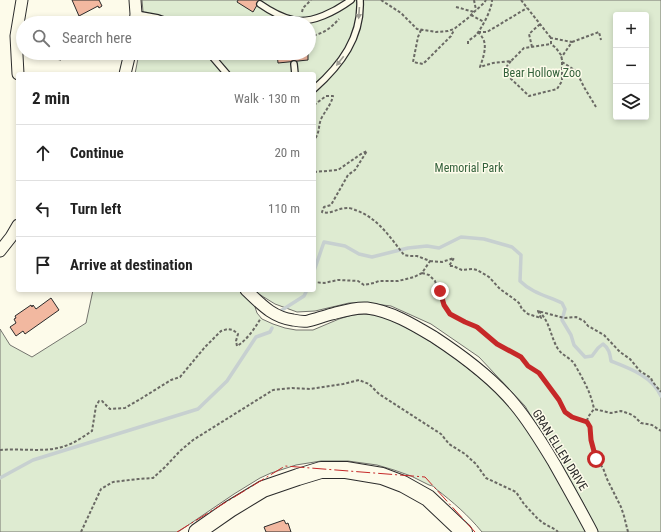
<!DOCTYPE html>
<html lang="en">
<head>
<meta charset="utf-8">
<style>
	body { margin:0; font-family:"Roboto Condensed",sans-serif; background:#f6f6f6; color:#222 }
	.controls { position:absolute; right:12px; top:12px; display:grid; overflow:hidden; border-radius:4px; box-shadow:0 2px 6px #0003 }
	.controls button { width:36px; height:36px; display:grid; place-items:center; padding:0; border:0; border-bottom:1px solid #e0e0e0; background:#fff; color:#222; font:20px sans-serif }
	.stop { position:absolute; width:12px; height:12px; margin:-9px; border:3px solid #c62828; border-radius:50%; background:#fff }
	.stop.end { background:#c62828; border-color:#fff; box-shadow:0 1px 4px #0008 }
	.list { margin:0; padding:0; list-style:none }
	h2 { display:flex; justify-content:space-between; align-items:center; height:52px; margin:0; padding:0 16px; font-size:17px }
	h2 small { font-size:13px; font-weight:400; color:#767676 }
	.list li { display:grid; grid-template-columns:26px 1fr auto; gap:12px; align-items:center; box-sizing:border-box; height:56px; padding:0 16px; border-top:1px solid #e0e0e0 }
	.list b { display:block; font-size:15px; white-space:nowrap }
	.list em { font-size:13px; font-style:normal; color:#767676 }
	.icon { flex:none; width:22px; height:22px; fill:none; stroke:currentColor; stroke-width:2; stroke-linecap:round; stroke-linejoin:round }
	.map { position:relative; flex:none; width:661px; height:532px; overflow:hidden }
	.search { position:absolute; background:#fff; box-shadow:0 2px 6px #0003; left:16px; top:16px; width:300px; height:44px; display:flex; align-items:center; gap:10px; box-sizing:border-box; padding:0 14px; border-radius:22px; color:#767676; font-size:15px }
	.panel { position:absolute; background:#fff; box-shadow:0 2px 6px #0003; left:16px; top:72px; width:300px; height:220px; border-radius:4px }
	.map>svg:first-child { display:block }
	.green { fill:#deebd1; stroke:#74746e; fill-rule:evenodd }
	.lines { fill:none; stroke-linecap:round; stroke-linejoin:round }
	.stream { stroke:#c7d0d0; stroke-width:3.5 }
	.building { fill:#f2b8a0; stroke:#2b2b2b }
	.lane-casing { stroke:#2b2b2b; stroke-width:8 }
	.street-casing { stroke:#2b2b2b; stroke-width:13 }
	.secondary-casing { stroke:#2b2b2b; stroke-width:18 }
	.path { stroke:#6a6964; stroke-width:2; stroke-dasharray:3 2; stroke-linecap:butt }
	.lane { stroke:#fdfbea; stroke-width:5.5 }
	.street { stroke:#fdfbea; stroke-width:11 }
	.secondary { stroke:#fdfbea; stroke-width:16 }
	.power { stroke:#c62828; stroke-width:1; stroke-dasharray:14 3 2 3; stroke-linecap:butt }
	.oneway { fill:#9e9d94 }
	.route { stroke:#c62828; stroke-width:5 }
	.labels { text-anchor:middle; stroke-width:3; stroke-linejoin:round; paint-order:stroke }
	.park-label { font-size:12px; fill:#34623c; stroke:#fdfbea }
	.street-label { font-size:12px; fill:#2b2b2b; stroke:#fdfbea }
</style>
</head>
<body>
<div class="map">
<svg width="661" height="532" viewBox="0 0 661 532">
	<rect width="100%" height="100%" fill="#fdfbea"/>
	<path class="green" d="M142,0H661V532H598L582,501L525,406L479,357L431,324L391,306L366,303H349L315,311L297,312L275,304L254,291V290H314V74H135L139,53H309V23H144ZM616,15H646V117H616Z
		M93,290H240L254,304L257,313L262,319L273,324L285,328L296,330H313L339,319L352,315L364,314L376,315L392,320L422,336L454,357L493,389L512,408L527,429L554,473L586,532H482C468,515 453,502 436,489C434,486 433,486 429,485L411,476L394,470L377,465L348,461H321L296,465L271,473L260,478L234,494L178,532H0V329L10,345L32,357L86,323Z"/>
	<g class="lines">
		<path class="stream" d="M314,271L324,242L345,246L359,254L372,257L408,248L427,246L439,248L461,237L484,239L512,247L521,255L520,281C532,293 547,296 562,303L565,309L562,320L571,335L574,345L585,357L592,356L598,348L603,344C609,348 610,354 611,361C629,368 652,376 661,396
			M282,310L304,296L307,290
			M0,478L33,460L198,409L227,381L256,337L270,332L272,328"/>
	</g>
	<path class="building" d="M72,0H99L102,6L99,8L98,6L79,16Z
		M238,0H260L253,12L237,2Z
		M45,53H62L61,60L44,57Z
		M277,53H308V60L278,63Z
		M51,298L59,310L25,334L23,331L16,336L10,327L16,323L14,319L16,318L15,316L31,305L32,307L33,305L36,309Z
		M284,520L286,524L288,523L291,532H266L264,527Z"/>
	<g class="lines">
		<g class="lane-casing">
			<path id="lane" d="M260,4C270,11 281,17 293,20C312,24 336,11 351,0
				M136,14L158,18L172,23
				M209,53L227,74
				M294,64L295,74
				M314,89C341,65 362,37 360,0"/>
		</g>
		<g class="street-casing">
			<path id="street" d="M135,0L136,14L135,23
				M18,74L16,36L22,0
				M125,74L130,53
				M0,251L11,237L18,225
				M246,290C261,304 272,317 293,320C298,321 304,322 308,321C316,319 324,316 332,314C343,311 355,307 367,308C391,311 414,325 434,337C463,356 493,378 515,405C530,423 542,443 554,463C567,486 580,509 592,532"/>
		</g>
		<g class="secondary-casing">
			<path id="secondary" d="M197,532L230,509L263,489L298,477L321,470H346L382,476L403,484L428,498L464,532"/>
		</g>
		<path class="path" d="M381,0L401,13L417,29L436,32L448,31L454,29L468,18L474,12L484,3L486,0
			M474,0L476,10
			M521,0L551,38
			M456,7L474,12
			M302,12L303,8L311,0
			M471,15L484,22
			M421,30L418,37L413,62L423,64L451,36L454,30
			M478,32C479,33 481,35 482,37C488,45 483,58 480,67L493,63L511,61L524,48L551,44
			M478,32H487L527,8
			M309,35L311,36C323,34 331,28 339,19
			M572,42L599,32L601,40
			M468,44V41C471,39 474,37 476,35C482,28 492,9 492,0
			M551,44V38L572,42L561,58
			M532,47L529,34L540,24
			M511,61L507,66V75L529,96L557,89L562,81V60L561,55L556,48L551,44
			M562,62L576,71L584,87L596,107
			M314,105L326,96H333C331,105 325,111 321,119C318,127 320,133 314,140
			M314,172L338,170L361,154L367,151L355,170L348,175L331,205L324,207L322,212C331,215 339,207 349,208C349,208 354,209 355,210C377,217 390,237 404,255L410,256H417L430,261L422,273L414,277L398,281H379L374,283L364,285L358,281L338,280L324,283L314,282
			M430,261L442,262L454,258L449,266H453L462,270L473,269L477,270L489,277L500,289L514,299L519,303L522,309L528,314L541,318L538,311L564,318L576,317L584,321L588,326L604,335L620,352L630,359L640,371L651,378C652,382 658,388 661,392
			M422,273L429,275L435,281L444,305L450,314L465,322L477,327L497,344L521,357L527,366L539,373L559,400L565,412L572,417L587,421
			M539,311C551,324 550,336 558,349C562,355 568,357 572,361C575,364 577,369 579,372C586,385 591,394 594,409
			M0,450C21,448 46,453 65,446C75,443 84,436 92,431L96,406L99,401H102L110,409L125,408L142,398L171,380L180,377L205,347L221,331L228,329L233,330L238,334L236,341L237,346C247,340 255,328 261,318
			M81,532L101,489L113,482L138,479L153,478L165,467L180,451L193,440L273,390L292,388L310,389L343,384L359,380L369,384L379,394L441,434L449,444L465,454L476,464L486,478L516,492L524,504L537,518L543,523L556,530L558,532
			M628,532L624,516L621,507L607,479L603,468L596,459L593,450L591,440L590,427L587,421L588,417L594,409L611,413L621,411L630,414L635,417L641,423L652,425L661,431"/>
		<use href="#lane" class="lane"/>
		<use href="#street" class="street"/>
		<use href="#secondary" class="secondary"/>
		<path class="power" d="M177,532L285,466L425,477L475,532"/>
	</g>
	<defs><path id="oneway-solid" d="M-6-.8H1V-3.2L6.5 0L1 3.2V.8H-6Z"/></defs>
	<g class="oneway">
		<use href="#oneway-solid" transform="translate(359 13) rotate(94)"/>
		<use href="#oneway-solid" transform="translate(340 61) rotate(128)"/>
	</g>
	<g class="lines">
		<path class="route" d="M440,291L444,305L450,314L465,322L477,327L497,344L521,357L528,366L539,373L559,400L565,412L572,417L587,422L590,427L591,440L596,459"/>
	</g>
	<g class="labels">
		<g class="park-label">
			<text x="542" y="77">Bear Hollow Zoo</text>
			<text x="469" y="172">Memorial Park</text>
		</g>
		<g class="street-label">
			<text transform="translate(560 450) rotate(58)" y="4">GRAN ELLEN DRIVE</text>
		</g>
	</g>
</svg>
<div class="controls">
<button>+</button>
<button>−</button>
<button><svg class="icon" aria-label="layers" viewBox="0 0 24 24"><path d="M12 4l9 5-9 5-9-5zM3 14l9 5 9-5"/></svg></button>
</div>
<div class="stop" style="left:596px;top:459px"></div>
<div class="stop end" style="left:440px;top:291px"></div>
<div class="search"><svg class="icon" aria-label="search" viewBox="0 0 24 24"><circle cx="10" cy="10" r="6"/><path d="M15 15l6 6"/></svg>Search here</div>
<section class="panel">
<h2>2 min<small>Walk · 130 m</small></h2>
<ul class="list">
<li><svg class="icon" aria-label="ahead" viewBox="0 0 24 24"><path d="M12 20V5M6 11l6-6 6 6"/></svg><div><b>Continue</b></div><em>20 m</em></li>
<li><svg class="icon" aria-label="left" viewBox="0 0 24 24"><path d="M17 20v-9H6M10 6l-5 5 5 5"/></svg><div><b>Turn left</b></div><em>110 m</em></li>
<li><svg class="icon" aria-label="arrive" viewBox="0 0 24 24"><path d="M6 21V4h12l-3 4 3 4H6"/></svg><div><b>Arrive at destination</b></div></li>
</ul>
</section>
</div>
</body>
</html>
